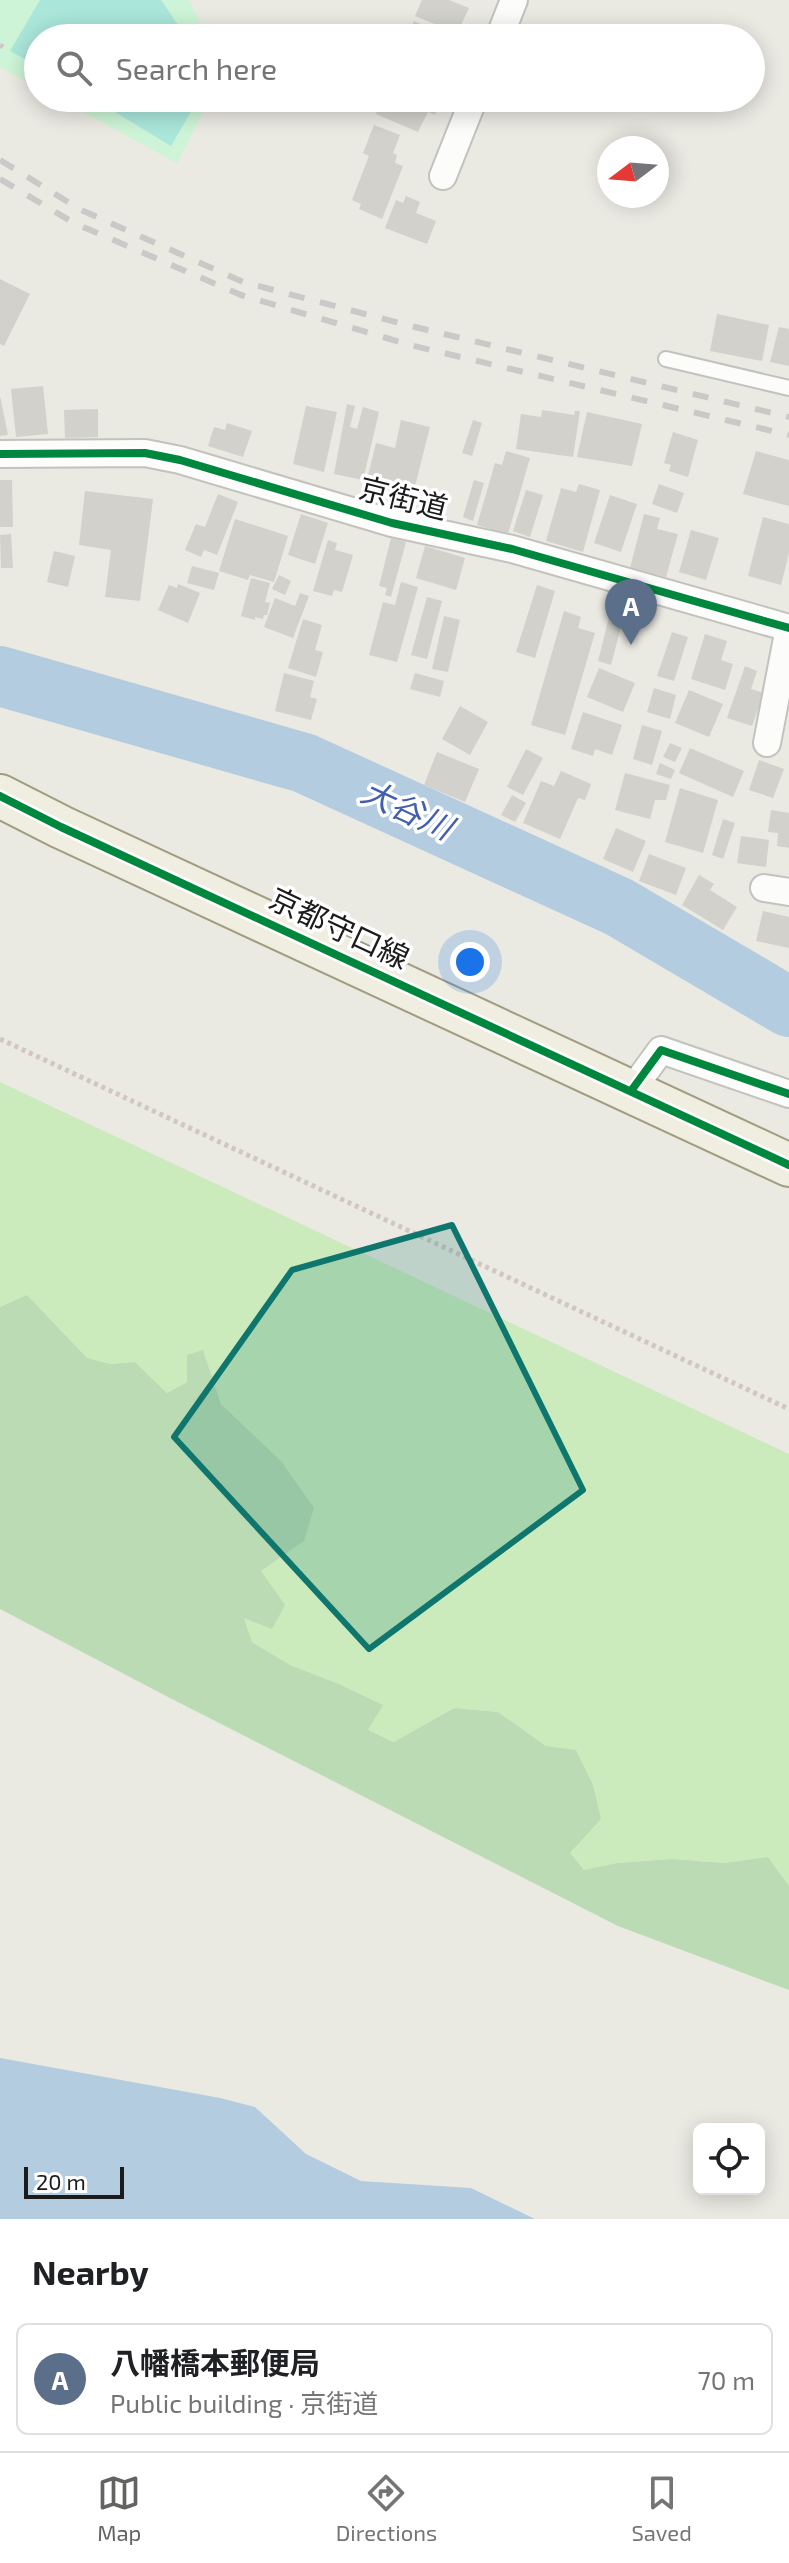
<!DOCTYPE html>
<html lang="en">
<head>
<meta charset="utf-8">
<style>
	body { margin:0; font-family:"Exo 2","Noto Sans JP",sans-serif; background:#f2f2f2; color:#202124 }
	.controls { position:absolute; right:24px; bottom:24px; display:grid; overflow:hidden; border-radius:12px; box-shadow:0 4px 20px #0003 }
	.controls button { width:72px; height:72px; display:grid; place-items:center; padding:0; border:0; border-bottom:2px solid #e0e0e0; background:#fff; color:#202124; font:40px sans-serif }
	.compass { position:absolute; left:597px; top:136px; width:72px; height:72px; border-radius:50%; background:#fff; box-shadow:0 4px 20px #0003; rotate:254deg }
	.scale { position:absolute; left:24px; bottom:20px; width:100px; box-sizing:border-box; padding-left:8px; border:4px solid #1b1b1b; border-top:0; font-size:22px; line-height:28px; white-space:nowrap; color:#1b1b1b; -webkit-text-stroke:6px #fff; paint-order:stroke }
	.you { position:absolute; left:470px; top:962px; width:28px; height:28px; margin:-20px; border:6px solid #fff; border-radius:50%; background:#1a73e8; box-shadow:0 0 0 12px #1a73e833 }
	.badge { display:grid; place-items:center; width:52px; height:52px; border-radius:50%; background:#636361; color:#fff; font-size:26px; font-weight:700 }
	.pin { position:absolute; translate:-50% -66px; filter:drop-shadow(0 2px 4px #0008) }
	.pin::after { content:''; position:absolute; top:42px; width:28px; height:24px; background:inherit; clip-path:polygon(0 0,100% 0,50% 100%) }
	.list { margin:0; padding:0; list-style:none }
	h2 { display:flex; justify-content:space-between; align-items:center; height:104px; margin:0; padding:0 32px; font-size:34px }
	h2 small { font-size:26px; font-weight:400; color:#757577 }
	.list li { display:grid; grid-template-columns:52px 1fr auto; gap:24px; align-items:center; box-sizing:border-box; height:112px; margin:0 16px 16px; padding:0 16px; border:2px solid #e0e0e0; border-radius:12px }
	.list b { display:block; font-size:30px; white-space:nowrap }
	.list p { margin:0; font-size:26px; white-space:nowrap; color:#757577 }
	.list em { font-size:26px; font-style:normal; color:#757577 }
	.icon { flex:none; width:44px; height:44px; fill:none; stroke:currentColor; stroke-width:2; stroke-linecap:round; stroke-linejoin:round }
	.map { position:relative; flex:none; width:789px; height:2219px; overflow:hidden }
	.search { position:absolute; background:#fff; box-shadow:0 4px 20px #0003; left:24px; right:24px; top:24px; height:88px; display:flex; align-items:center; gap:20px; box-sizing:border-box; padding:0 28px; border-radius:44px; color:#757577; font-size:30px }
	.sheet { height:232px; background:#fff }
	nav { display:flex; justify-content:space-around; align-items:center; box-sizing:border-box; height:112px; border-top:2px solid #e0e0e0; background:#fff; font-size:22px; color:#757577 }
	nav a { display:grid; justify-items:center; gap:4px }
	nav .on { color:#636361 }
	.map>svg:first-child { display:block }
	.grass { fill:#ccebbd }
	.forest { fill:#bbdbb5 }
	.park { fill:#cdf4d6 }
	.pitch { fill:#aae6da }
	.water { fill:#b3cce0 }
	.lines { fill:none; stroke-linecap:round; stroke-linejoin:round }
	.river { stroke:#b3cce0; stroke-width:60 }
	.building { fill:#d2d1cb }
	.lane-casing { stroke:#c2c2bf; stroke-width:18 }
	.street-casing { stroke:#c2c2bf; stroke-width:30 }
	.primary-casing { stroke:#9f9c80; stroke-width:46 }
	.path { stroke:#d2c6c1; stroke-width:5; stroke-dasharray:4 4; stroke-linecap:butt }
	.lane { stroke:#fcfcfb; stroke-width:14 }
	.street { stroke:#fcfcfb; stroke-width:26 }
	.primary { stroke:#f0ede1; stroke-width:42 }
	.rail { stroke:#c9c9c8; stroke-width:6; stroke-dasharray:16 16; stroke-linecap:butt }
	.cycleway-casing { stroke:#fff; stroke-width:13 }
	.cycleway { stroke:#00873e; stroke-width:8 }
	.marked { fill:#0f766e; fill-opacity:0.2; stroke:#0f766e; stroke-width:6; stroke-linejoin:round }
	.labels { text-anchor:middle; stroke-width:7; stroke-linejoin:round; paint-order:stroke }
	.street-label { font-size:30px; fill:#1b1b1b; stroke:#fff }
	.water-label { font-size:32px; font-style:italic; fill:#415eb0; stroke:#fff }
</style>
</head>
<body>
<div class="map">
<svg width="789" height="2219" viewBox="0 0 789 2219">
	<rect width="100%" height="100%" fill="#eae9e2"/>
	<path class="grass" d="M0,1082L789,1454V1886L768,1857L724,1863L672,1859L617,1863L583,1871L570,1854L546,1746L498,1712L454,1708L395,1742L368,1730L382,1705L339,1684L290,1665L252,1642L244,1617L261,1571L304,1541L281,1461L221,1404L203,1351L187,1382L167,1393L135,1362L110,1364L86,1358L51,1320L0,1307Z"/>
	<path class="forest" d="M27,1295L87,1358L110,1364L135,1362L167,1393L187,1382V1355L203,1350L221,1404L281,1461L314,1508L304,1541L261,1571L285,1605L272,1629L244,1618L252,1642L290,1665L339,1684L383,1705L368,1730L394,1742L454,1708L498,1712L546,1746L576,1750L593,1785L601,1819L570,1853L584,1870L617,1863L672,1859L724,1863L768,1857L789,1886V1990L618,1926L170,1698L0,1609V1307Z"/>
	<path class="park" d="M0,0H189L207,38H38V88L0,67Z
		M57,98H210L177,163Z"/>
	<path class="pitch" d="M40,0H161L187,38H38V66L10,51Z
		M92,98H199L171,146Z"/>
	<path class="water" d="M0,2058L220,2098L255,2107L306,2154L361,2181L471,2188L535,2219H0Z"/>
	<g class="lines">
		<path class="river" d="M0,676L304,763L619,907L789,1007"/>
	</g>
	<path class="building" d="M422,0H449L469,8L460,27L469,31L467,37L415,16Z
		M414,21L452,38H406Z
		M382,98H420L438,106L435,115L428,112L418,132L376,114Z
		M374,125L400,135L393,153L397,155L395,163L403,166L382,219L359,209L361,204L352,200L369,156L363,153Z
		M406,196L420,202L416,213L436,221L427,244L385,228L396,200L403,203Z
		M0,279L30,294L4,346L0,344Z
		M717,314L769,325L762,361L710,351Z
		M779,327L789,329V366L770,362Z
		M43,386L48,434L16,437L11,389Z
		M0,396L8,435L0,436Z
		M347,404L355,406L350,427L357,429L363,407L379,412L363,480L334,474Z
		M306,406L337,412L324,472L293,464Z
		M98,409V437L65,438L64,410Z
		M542,410L574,415L575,411H580L573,457L516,449L521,414L541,417Z
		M587,412L642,424L632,466L577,457Z
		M401,420L430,427L410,506L394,502L397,492L366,484L376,443L395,448Z
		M473,420L482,423L472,456L462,453Z
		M227,423L252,431L243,457L208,446L214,427L225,430Z
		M673,432L698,440L688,477L669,471L671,465L664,463Z
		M506,451L530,458L508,534L477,525L495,463L502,465Z
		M756,451L789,460V506L743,494Z
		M0,480H12L13,527H0Z
		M474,480L484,483L473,521L463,517Z
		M579,484L600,490L583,552L546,541L561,488L576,492Z
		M659,484L684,493L677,513L652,504Z
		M526,490L543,495L530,537L513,531Z
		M85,491L153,499L140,601L105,597L111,550L79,545Z
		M218,494L238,502L217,555L204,550L201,557L185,550L196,524L205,527Z
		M610,495L637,504L621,552L594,543Z
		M301,514L328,523L315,564L288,555Z
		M644,514L660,518L657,529L678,534L666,577L630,568Z
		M763,517L789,524V553L781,585L748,576Z
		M235,519L288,536L274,582L250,575L248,580L219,571Z
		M691,530L719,538L706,580L679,572Z
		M11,534L13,568H1L0,535Z
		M391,538L406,542L391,597L385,595L387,588L379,586Z
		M328,540L337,543L335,550L353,555L342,592L334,590L332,596L313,591Z
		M425,546L465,558L456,590L416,578Z
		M54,551L75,556L68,587L47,582Z
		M192,566L219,573L214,590L187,583Z
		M279,575L291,581L285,595L272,589Z
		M251,578L270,583L265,602L270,603L267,615H264L263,619L255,617V620L241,616Z
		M401,582L418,587L397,662L369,655L383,602L395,605Z
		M178,584L200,593L188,623L158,610L169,585L177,588Z
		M537,585L555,591L535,658L516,652Z
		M300,593L309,596L293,638L264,627L275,598L295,606Z
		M427,597L442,601L427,659L411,655Z
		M614,597L628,600L611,665L598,661Z
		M564,611L581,617L578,628L595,633L565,735L531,725Z
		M444,616L460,620L448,672L432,669Z
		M303,619L322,625L315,650L323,652L316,677L288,668Z
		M672,632L688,637L674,681L657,676Z
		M705,634L727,641L721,660L733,664L725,690L691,679Z
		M745,666L757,671L751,689L764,693L752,726L727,718Z
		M599,668L635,683L623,712L587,697Z
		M284,673L314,681L310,697L317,699L311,720L275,711Z
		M415,673L444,681L440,697L410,689Z
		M654,688L676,695L670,719L647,712Z
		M689,690L723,704L709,737L675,723Z
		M460,706L488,722L470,755L442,739Z
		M583,712L622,725L612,755L595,749L593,756L571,749Z
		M642,725L662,731L652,765L633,759Z
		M670,743L682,748L675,762L663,757Z
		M690,748L744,771L733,797L679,773Z
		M526,749L543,758L523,795L507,787Z
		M437,752L479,769L465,802L424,785Z
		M759,760L784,769L773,798L749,790Z
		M660,763L675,770L671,779L656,774Z
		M561,771L591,784L585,800L578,798L560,839L523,823L541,781L554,786Z
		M625,773L670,785L666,800H655L650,819L615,810Z
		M680,788L718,800L703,853L665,842Z
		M512,795L526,803L515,822L501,815Z
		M771,810L789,813V848L777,846L778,833L768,832Z
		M723,819L735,823L723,859L712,855Z
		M616,828L646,841L633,872L603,859Z
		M741,836L769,840L766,867L737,863Z
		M649,854L686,868L676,895L639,881Z
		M699,875L714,884L710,890L737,907L723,930L682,905Z
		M763,911L789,917V948L756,941Z"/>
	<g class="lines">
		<g class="lane-casing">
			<path id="lane" d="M666,359L789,388"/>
		</g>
		<g class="street-casing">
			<path id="street" d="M499,38L514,0
				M443,176L474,98
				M0,454L145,453L180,460L392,523L512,549L789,628
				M767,743L789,628
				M764,888L789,892
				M631,1091L661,1050L789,1094"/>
		</g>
		<g class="primary-casing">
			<path id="primary" d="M0,796L61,827L789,1165"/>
		</g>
		<path class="path" d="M0,45L3,47
			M0,1039L789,1409"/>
		<use href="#lane" class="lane"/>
		<use href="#street" class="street"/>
		<use href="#primary" class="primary"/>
		<path class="rail" d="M0,160L81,210L243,282L415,327L789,417
			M0,179L74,223L241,295L410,345L789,435"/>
		<g class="cycleway-casing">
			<path id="cycleway" d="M0,454L145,453L180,460L392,523L512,549L789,628
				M0,796L61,827L789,1165
				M631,1091L661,1050L789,1094"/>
		</g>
		<use href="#cycleway" class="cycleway"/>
	</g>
	<path class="marked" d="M452,1225L583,1490L369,1649L174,1437L292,1270Z"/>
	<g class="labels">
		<g class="street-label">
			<text transform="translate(403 499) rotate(14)" y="10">京街道</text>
			<text transform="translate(339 929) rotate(25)" y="10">京都守口線</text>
		</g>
		<g class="water-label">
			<text transform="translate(407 810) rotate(25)" y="11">大谷川</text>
		</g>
	</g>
</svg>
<div class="controls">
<button><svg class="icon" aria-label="locate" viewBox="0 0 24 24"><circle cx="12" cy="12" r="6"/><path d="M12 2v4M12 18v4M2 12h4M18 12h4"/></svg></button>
</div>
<svg class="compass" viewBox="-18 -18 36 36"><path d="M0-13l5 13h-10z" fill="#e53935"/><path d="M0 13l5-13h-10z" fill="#757577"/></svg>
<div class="scale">20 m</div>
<div class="you"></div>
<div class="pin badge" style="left:631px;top:645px;background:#5c6f8a">A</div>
<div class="search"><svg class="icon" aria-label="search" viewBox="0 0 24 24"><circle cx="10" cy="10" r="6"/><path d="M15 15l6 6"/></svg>Search here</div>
</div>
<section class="sheet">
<h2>Nearby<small></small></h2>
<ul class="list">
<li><span class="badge" style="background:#5c6f8a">A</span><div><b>八幡橋本郵便局</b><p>Public building · 京街道</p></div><em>70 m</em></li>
</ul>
</section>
<nav>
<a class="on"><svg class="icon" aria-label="map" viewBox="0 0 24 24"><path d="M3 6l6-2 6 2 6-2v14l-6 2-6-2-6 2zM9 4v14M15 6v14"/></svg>Map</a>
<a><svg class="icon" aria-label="directions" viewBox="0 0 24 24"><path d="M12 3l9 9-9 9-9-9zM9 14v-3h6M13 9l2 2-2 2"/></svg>Directions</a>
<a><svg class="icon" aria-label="saved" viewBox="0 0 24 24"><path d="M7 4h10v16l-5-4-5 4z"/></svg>Saved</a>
</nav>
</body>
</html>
